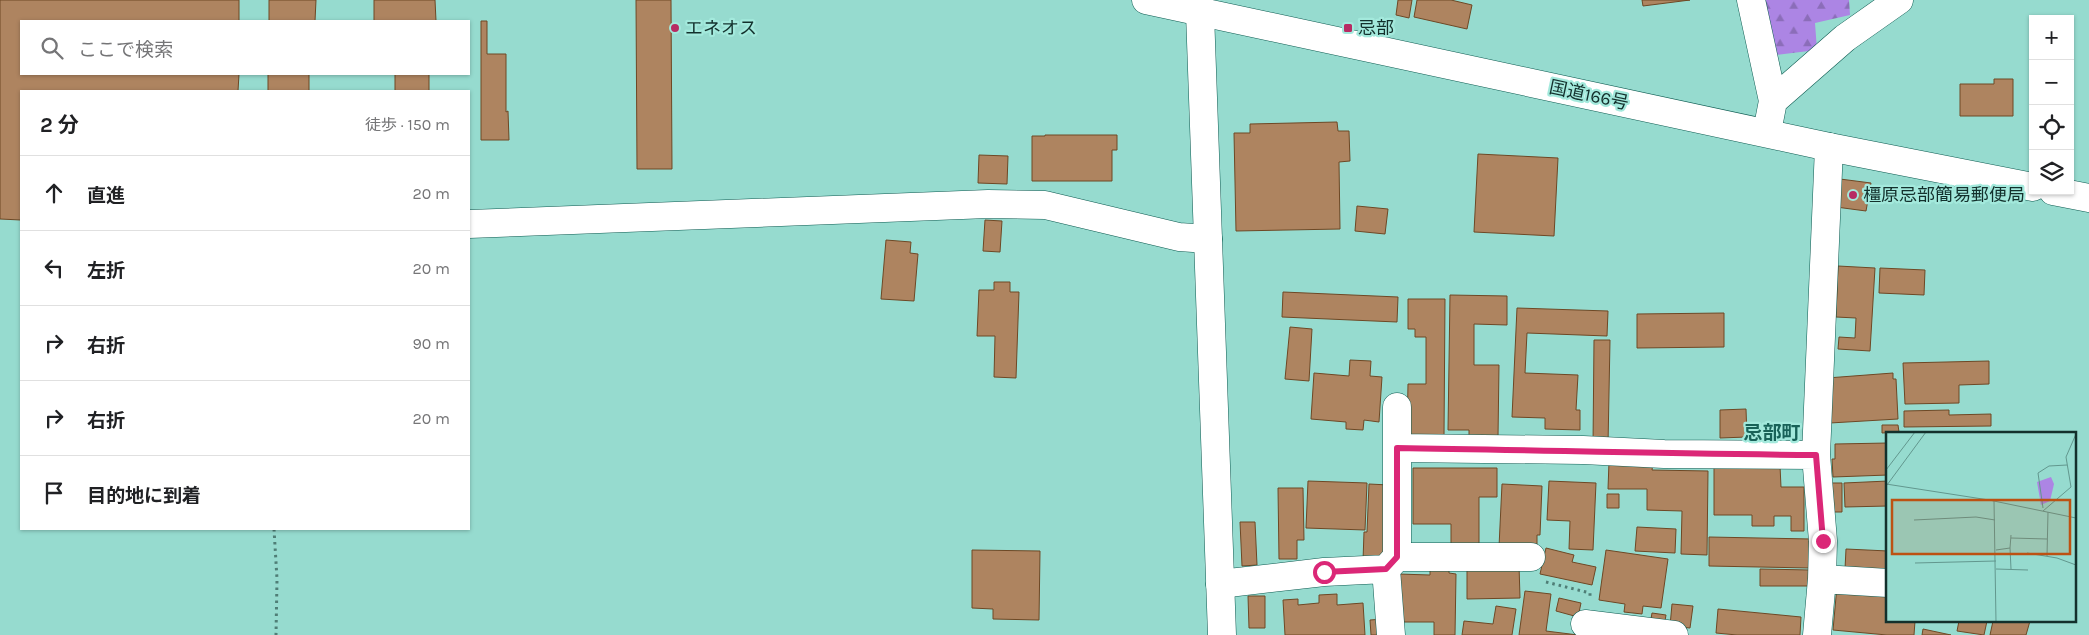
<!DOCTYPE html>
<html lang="ja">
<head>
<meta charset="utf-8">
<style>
	body { margin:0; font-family:Karla,"Noto Sans JP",sans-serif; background:#f6f6f6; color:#202124 }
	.controls { position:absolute; right:15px; top:15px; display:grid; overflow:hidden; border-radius:0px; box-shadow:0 1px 4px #0004 }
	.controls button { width:45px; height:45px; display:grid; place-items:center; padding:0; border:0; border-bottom:1px solid #e0e0e0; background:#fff; color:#202124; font:25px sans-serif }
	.stop { position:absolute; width:15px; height:15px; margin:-11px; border:4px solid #db2777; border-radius:50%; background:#fff }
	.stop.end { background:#db2777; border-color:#fff; box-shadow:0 1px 5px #0008 }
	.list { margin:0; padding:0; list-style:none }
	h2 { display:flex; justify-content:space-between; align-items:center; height:65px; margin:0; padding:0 20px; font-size:21px }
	h2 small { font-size:16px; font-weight:400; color:#757577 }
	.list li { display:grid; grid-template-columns:32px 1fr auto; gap:15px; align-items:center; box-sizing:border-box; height:75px; padding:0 20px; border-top:1px solid #e0e0e0 }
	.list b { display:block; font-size:19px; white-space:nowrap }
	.list em { font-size:16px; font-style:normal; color:#757577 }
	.icon { flex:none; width:28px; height:28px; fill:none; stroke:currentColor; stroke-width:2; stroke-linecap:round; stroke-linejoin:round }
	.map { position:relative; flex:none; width:2089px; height:635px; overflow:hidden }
	.search { position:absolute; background:#fff; box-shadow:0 1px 4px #0004; left:20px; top:20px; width:450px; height:55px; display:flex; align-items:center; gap:12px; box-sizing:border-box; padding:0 18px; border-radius:0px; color:#757577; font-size:19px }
	.panel { position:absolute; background:#fff; box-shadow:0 1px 4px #0004; left:20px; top:90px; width:450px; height:440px; border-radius:0px }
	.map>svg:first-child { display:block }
	.forest { fill:url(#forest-firs) }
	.building { fill:#ae8460; stroke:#6e4825 }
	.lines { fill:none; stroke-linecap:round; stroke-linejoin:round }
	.street-casing { stroke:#0d5b51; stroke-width:29 }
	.secondary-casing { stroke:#0d5b51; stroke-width:29 }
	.highway-casing { stroke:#0d5b51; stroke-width:29 }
	.path { stroke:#4f7e76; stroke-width:3; stroke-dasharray:2.5 4; stroke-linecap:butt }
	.street { stroke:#fff; stroke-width:28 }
	.secondary { stroke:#fff; stroke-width:28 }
	.highway { stroke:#fff; stroke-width:28 }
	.route { stroke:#db2777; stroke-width:6 }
	.poi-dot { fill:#b72b63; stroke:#a3e9dc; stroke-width:2 }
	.labels { text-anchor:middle; stroke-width:4.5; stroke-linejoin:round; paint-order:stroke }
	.poi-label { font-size:18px; fill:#13302c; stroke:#a3e9dc; text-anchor:start }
	.street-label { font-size:18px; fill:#13302c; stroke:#a3e9dc }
	.neighbourhood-label { font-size:19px; font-weight:bold; fill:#186258; stroke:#a3e9dc }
	.inset-road { fill:none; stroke:#62978e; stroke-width:1 }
	.view { fill:#bd5112; fill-opacity:0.15; stroke:#bd5112; stroke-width:2.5 }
	.inset-edge { fill:none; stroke:#13302c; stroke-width:2.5 }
</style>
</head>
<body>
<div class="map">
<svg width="2089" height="635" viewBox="0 0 2089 635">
	<defs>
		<pattern id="forest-firs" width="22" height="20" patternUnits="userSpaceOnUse" patternTransform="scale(1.25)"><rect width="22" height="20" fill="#ac85e4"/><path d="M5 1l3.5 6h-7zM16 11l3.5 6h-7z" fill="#8b6db9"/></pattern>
	</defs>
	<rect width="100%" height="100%" fill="#96dbcf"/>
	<path class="forest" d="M1740,0H1849L1850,15L1815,23L1817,50L1752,58Z"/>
	<path class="building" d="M0,0H239V21H21V74H239L238,91H21V220L0,219Z
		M269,0H316L315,21H269Z
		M374,0H435L436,21H374Z
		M636,0H671L672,169H637Z
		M1398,0H1412L1409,18L1396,15Z
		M1417,0H1451L1472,5L1467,29L1414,17Z
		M1642,0H1690L1643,6Z
		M481,21H487V54H506V112L508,111L509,140H481Z
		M268,74H309V91H268Z
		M395,74H429V91H395Z
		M1994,79H2013V116H1960V84H1994Z
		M1337,122L1338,131H1349L1350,161L1339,162L1340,229L1236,231L1234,133H1250V124Z
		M1045,135H1117V150H1112V181H1032V136H1045Z
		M1478,154L1558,158L1554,236L1474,232Z
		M979,155L1008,156L1007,184L978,183Z
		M1840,179L1871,183L1866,211L1836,207Z
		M1357,206L1388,209L1385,234L1355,231Z
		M985,220L1002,221L1000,252L983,251Z
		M886,240L911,242L910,253L918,254L914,301L881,299Z
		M1838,266L1875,268L1870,351L1838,349L1839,337L1855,338L1856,318L1836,317Z
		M1880,268L1925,270L1924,295L1879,293Z
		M994,282H1010V292H1019L1016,378L994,377L995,336H977L979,290H994Z
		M1283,292L1398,297L1397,322L1282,317Z
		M1450,295L1507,296V325L1474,324V365H1499L1498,437L1469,436V430H1448Z
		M1408,299H1445L1444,436H1407L1408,384H1426V337H1415V329H1408Z
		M1517,308L1608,311L1607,336L1527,333L1525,373L1578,375L1576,410H1580V430L1545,429V418L1512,417Z
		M1724,313V347L1637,348V314Z
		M1290,327L1312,329L1309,381L1285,379Z
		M1594,340H1610L1608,445H1593Z
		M1350,360L1371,361L1370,376L1382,377L1379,422L1364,420L1363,430L1346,429V422L1311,419L1314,373L1349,376Z
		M1989,361V384L1959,385V403L1905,404L1903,363Z
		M1893,373V379H1896L1898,419L1830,423L1827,378Z
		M1746,409L1747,437L1720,438V410Z
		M1949,410V415L1991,414V426L1904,427V411Z
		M1882,425H1898L1899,432L1882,433Z
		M1888,443V475L1833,477L1832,459H1835V444Z
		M1609,462L1653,463L1652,470L1708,471L1707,555L1681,554L1682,511L1647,510V489H1608Z
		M1714,466H1780L1781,487H1804V531H1791V516H1774V526H1752V515H1714Z
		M1413,468H1497V497H1479V544H1451V524H1413Z
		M1308,481L1367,483L1365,530L1306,528Z
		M1549,481L1596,483L1593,550L1569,549L1570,521L1547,520Z
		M1888,481V506L1845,507L1844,483Z
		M1828,483H1842V512H1828Z
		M1369,484L1389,485L1387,563L1363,561L1364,532H1367Z
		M1502,484L1542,486L1540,535H1537V547H1499Z
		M1278,488H1303L1304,540H1297V559H1279Z
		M1607,494H1619V508H1607Z
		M1240,522H1255L1257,565L1242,566Z
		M1637,527L1676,529L1675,553L1635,551Z
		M1709,537L1811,539L1810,568L1709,566Z
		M1546,548L1574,555L1572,562L1596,567L1592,585L1540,574Z
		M1846,549L1888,551V572L1845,569Z
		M972,550L1040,551L1039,620L993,619V609L972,608Z
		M1606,550L1668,559L1661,608L1643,606L1642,614L1624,612L1625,604L1599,600Z
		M1467,565H1519L1520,598L1467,599Z
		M1430,569L1449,570V573L1456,574L1455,635H1434V622H1398V574L1430,575Z
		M1760,569L1810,570V586H1760Z
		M1837,586L1888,590V621H1915L1914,635H1887L1833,630Z
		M1525,591L1551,594L1546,631L1578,635H1519Z
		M1337,594V605L1363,603L1365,635H1285L1283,600L1298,599V605L1319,603V595Z
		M1248,596H1265V628H1249Z
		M1559,598L1581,603L1578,617L1556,611Z
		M1672,604L1693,606L1690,628L1670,626Z
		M1496,606L1516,609L1512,635H1462L1464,621L1493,624Z
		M1718,609L1801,617L1800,635H1737L1716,633Z
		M1652,613L1666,615L1664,627L1650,625Z
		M1384,619L1385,635H1371L1370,620Z
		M1959,621H1987L1984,635L1957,631Z
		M1993,621H2030L2026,635H1990Z
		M1923,629L1951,635H1922Z"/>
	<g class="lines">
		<g class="street-casing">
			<path id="street" d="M1751,0L1773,101
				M1767,132L1773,101L1845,38L1899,0
				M469,224L988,204L1045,205L1179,237L1208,239
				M1397,448L1583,450L1664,454L1816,455
				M1397,557H1531
				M1386,569L1391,635
				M1822,579L1888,583
				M1220,584L1324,572L1386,569L1397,557V407
				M1585,624L1674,635
				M1817,635L1822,579L1823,541L1816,455L1829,147"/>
		</g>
		<g class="secondary-casing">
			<path id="secondary" d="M1200,13L1222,635"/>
		</g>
		<g class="highway-casing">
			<path id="highway" d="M1146,0L1829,147L2033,187
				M2053,191L2089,198"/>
		</g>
		<path class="path" d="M274,529L277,579L276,635
			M1546,582L1590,593V596"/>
		<use href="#street" class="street"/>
		<use href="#secondary" class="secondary"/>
		<use href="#highway" class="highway"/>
	</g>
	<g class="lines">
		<path class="route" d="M1324,572L1386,569L1397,557V448C1537,450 1676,454 1816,455L1823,541"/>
	</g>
	<g class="poi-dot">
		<circle cx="675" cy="28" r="5"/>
		<rect x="1343" y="23" width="10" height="10" rx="2.5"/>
		<circle cx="1853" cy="195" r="5"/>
	</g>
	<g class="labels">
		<g class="poi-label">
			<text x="685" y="34">エネオス</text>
			<text x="1358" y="34">忌部</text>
			<text x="1863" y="201">橿原忌部簡易郵便局</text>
		</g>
		<g class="street-label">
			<text transform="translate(1589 95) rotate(12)" y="6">国道166号</text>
		</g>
		<g class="neighbourhood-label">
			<text x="1772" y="439">忌部町</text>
		</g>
	</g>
	<g transform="translate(1886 432)">
		<rect width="190" height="190" fill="#96dbcf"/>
		<path d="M165,45L168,52L164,69L155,73L151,50Z" fill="#ac85e4"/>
		<path class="inset-road" d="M0,38L29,0M0,52L103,68L190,86M1,53L40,0M108,69L110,190M157,76L152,41L163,34L181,33M157,79L185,55L180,25L190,2M28,88L90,85L109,88M125,106L161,107M124,116L125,137M110,118L124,116L125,103M141,121L171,126L190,133M161,124L162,80M29,131L110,129M110,137L142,138"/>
		<path class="view" d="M6,68H184V122H6Z"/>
		<rect width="190" height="190" class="inset-edge"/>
	</g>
</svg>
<div class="controls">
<button>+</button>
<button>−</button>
<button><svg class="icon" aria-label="locate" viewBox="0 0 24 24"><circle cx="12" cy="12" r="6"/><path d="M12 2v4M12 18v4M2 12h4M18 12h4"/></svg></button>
<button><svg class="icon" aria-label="layers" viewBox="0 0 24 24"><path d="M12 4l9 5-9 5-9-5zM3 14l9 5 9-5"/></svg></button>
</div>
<div class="stop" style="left:1324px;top:572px"></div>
<div class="stop end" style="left:1823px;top:541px"></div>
<div class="search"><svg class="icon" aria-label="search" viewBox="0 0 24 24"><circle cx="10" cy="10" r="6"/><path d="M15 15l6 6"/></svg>ここで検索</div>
<section class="panel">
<h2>2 分<small>徒歩 · 150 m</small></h2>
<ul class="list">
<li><svg class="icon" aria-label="ahead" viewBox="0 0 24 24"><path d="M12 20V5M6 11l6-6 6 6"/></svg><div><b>直進</b></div><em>20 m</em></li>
<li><svg class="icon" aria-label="left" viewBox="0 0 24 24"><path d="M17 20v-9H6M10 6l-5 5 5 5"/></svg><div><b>左折</b></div><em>20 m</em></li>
<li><svg class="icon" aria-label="right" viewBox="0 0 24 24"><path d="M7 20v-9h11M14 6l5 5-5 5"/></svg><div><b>右折</b></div><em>90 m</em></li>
<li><svg class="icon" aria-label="right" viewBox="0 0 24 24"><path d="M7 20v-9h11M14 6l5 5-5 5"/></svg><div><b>右折</b></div><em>20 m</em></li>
<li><svg class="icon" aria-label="arrive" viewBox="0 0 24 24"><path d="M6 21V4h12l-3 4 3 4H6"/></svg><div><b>目的地に到着</b></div></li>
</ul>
</section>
</div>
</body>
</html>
